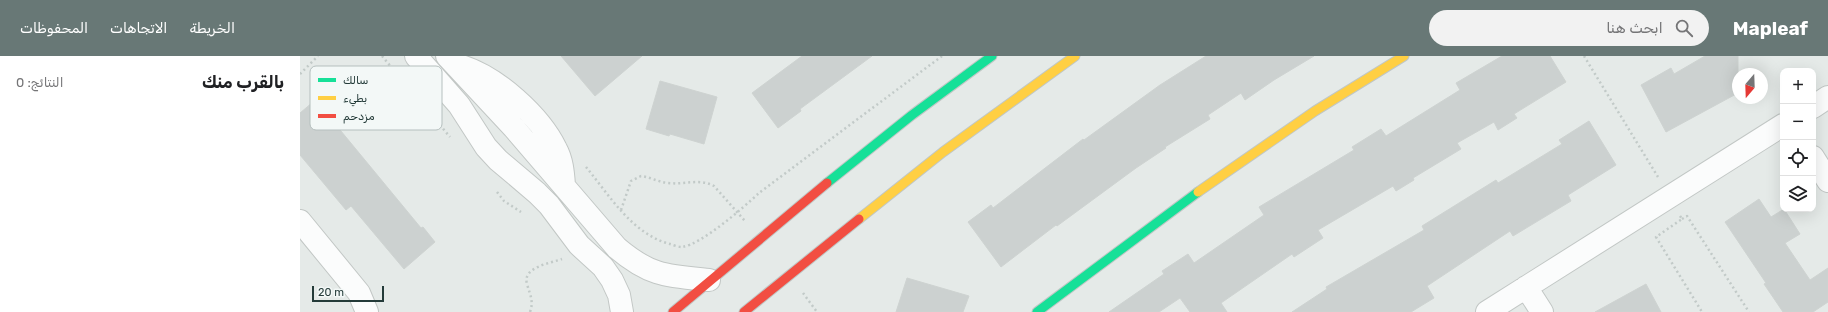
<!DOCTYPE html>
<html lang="ar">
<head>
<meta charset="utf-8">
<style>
	body { margin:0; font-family:Rubik,"Noto Sans Arabic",sans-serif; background:#f2f2f2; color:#202124; direction:rtl }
	.controls { position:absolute; right:12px; top:12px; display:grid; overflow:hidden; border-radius:8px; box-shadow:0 4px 16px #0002 }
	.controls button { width:36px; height:36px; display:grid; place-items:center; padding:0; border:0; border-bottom:1px solid #e0e0e0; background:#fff; color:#202124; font:20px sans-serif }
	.compass { position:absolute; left:1432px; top:12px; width:36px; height:36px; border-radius:50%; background:#fff; box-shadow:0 4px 16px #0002; rotate:199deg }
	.scale { position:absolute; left:12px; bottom:10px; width:72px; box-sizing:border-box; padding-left:4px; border:2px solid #243b39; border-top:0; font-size:11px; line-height:14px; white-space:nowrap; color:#243b39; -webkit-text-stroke:3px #f3f8f7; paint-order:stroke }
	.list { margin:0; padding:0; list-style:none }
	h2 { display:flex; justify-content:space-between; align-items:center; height:52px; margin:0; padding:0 16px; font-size:17px }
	h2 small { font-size:13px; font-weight:400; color:#757577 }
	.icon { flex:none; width:22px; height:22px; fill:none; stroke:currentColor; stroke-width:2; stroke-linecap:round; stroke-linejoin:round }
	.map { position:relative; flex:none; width:1528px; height:256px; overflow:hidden; direction:ltr }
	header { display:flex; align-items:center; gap:24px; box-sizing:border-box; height:56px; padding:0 20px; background:#687876; color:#fff }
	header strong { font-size:19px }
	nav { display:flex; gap:22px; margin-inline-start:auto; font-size:14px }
	.search { width:280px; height:36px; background:#f2f2f2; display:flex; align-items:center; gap:10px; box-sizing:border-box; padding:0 14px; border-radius:22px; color:#757577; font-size:15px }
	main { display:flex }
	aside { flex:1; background:#fff }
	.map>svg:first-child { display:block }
	.building { fill:#ccd1d0; stroke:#ced3d1 }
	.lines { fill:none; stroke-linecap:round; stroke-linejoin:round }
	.street-casing { stroke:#c2c7c5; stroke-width:24 }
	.fast-casing { stroke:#c0c7c5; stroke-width:11 }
	.slow-casing { stroke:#c0c7c5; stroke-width:11 }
	.jam-casing { stroke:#c0c7c5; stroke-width:11 }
	.path { stroke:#c2cac8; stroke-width:2.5; stroke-dasharray:2 3; stroke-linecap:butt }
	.street { stroke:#fbfcfc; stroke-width:22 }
	.fast { stroke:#16e098; stroke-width:9 }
	.slow { stroke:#ffcf43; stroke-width:9 }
	.jam { stroke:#f24e42; stroke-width:9 }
	.key { fill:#f3f8f7; stroke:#b5bfbe; stroke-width:1 }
	.key-label { font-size:11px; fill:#243b39 }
</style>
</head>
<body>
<header>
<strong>Mapleaf</strong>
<div class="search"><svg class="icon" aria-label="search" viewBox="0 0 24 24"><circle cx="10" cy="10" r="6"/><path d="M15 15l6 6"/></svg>ابحث هنا</div>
<nav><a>الخريطة</a><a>الاتجاهات</a><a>المحفوظات</a></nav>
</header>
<main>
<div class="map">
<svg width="1528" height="256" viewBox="0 0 1528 256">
	<rect width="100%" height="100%" fill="#e5eae8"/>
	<path class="building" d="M261,0H342L295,40Z
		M502,0H572L500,53L501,55L478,72L452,37Z
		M906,0H1014L974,24L945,44L941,37L908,59L910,63L865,91L866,92L836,112L757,170L756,169L701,211L668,166L691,149L693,152L783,83L784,84L860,29Z
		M1202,0H1250L1266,26L1214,58L1217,62L1198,74L1194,66L1157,87L1161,93L1113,122L1114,124L1096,135L1093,130L1018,174L1023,182L994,201L992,198L921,247L927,256H890L880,242L859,256H809L864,218L862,215L888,198L894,207L964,159L959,151L1054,94L1052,91L1081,73L1086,80L1160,34L1156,27Z
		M1405,0H1438V37L1366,76L1341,29L1371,12L1374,18Z
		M360,25L417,41L404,88L370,78L369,80L346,73Z
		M13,46L34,71L36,69L121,172L123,171L135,186L104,213L51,150L46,154L0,99V57Z
		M1289,65L1316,109L1268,139L1271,145L1213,180L1210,175L1127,230L1134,242L1111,256H992L1027,233L1026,231L1124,174L1122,170L1196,124L1198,127L1262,88L1259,84Z
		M1459,143L1471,161L1484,153L1500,178L1485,187L1510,224L1528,212V246L1513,256H1483L1464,228L1466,227L1425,166Z
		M607,222L669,240L663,256H596Z
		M1346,228L1361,256H1295Z"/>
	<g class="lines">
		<g class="street-casing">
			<path id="street" d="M116,0L159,49L186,91L198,104L237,137L249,149L279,189L303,211L312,224L319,239L322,256
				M147,0L214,72L317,192C350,220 367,220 409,224
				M161,10C197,21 240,60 256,93C262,104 263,116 264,129
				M1513,51L1528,41
				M1513,101L1528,125
				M0,165L59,237L67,256
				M1226,231L1242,256
				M1187,256L1483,69"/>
		</g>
		<g class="fast-casing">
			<path id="fast" d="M527,127L612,59L692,0
				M737,256L898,136"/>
		</g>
		<g class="slow-casing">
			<path id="slow" d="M898,136L1015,55L1104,0
				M559,163L643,96L775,0"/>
		</g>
		<g class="jam-casing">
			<path id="jam" d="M373,256L527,127
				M444,256L559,163"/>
		</g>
		<path class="path" d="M82,0L150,81
			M1284,0L1358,121
			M0,18L18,0
			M286,111C310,140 332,178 370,188C373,189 378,191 382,191C402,188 443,152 459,137L642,0
			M197,136L204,145L221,156
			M321,154L331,125L341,120C350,121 358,126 368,127C384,129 399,122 414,130L445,165
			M1380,160L1382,163L1356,181L1402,256
			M1382,163L1387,160L1449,256
			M503,237L517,256
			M230,256C234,245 230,239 227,228C222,211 251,207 262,203"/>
		<use href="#street" class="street"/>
		<use href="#fast" class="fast"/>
		<use href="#slow" class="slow"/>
		<use href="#jam" class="jam"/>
	</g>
	<rect x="10" y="10" width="132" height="64" rx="6" class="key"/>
	<rect x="18" y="22" width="18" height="4" fill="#16e098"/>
	<rect x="18" y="40" width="18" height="4" fill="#ffcf43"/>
	<rect x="18" y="58" width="18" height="4" fill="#f24e42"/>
	<g class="key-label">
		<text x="43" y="28">سالك</text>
		<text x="43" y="46">بطيء</text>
		<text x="43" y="64">مزدحم</text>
	</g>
</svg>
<div class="controls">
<button>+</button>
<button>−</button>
<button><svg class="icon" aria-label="locate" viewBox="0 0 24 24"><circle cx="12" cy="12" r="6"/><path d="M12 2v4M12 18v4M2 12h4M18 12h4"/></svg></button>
<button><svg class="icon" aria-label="layers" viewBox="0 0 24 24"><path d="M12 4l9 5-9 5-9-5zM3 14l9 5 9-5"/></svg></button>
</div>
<svg class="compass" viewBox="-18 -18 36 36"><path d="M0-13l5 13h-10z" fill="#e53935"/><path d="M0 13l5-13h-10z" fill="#757577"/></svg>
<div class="scale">20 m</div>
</div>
<aside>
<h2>بالقرب منك<small>النتائج: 0</small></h2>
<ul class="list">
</ul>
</aside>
</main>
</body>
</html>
